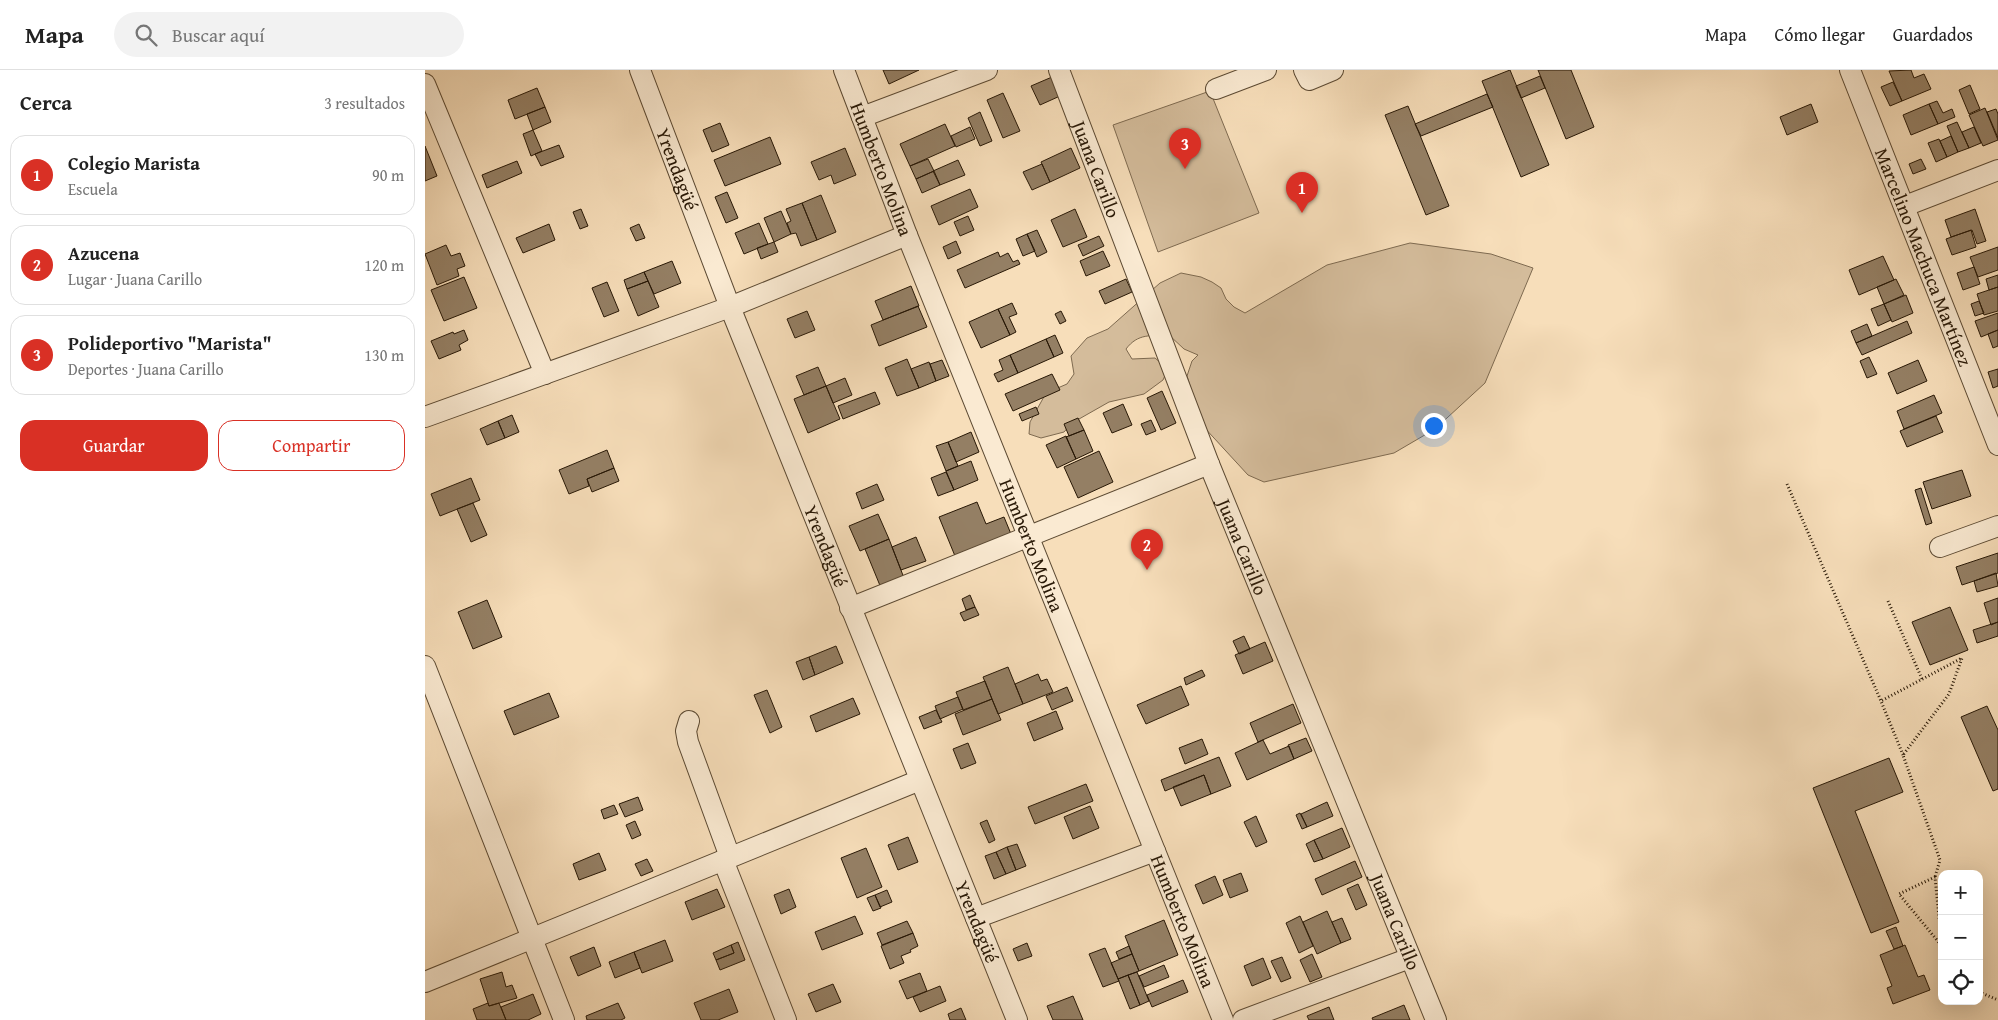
<!DOCTYPE html>
<html lang="es">
<head>
<meta charset="utf-8">
<style>
	body { margin:0; font-family:"Gentium Book Plus",serif; background:#f2f2f2; color:#222 }
	.controls { position:absolute; right:15px; bottom:15px; display:grid; overflow:hidden; border-radius:10px; box-shadow:0 5px 20px #0002 }
	.controls button { width:45px; height:45px; display:grid; place-items:center; padding:0; border:0; border-bottom:1px solid #e0e0e0; background:#fff; color:#222; font:25px sans-serif }
	.you { position:absolute; left:1008px; top:355px; width:18px; height:18px; margin:-12px; border:4px solid #fff; border-radius:50%; background:#1a73e8; box-shadow:0 0 0 8px #1a73e833 }
	.badge { display:grid; place-items:center; width:32px; height:32px; border-radius:50%; background:#d93025; color:#fff; font-size:16px; font-weight:700 }
	.pin { position:absolute; translate:-50% -41px; filter:drop-shadow(0 1px 2px #0008) }
	.pin::after { content:''; position:absolute; top:26px; width:18px; height:15px; background:inherit; clip-path:polygon(0 0,100% 0,50% 100%) }
	.list { margin:0; padding:0; list-style:none }
	h2 { display:flex; justify-content:space-between; align-items:center; height:65px; margin:0; padding:0 20px; font-size:21px }
	h2 small { font-size:16px; font-weight:400; color:#767676 }
	.list li { display:grid; grid-template-columns:32px 1fr auto; gap:15px; align-items:center; box-sizing:border-box; height:80px; margin:0 10px 10px; padding:0 10px; border:1px solid #e0e0e0; border-radius:15px }
	.list b { display:block; font-size:19px; white-space:nowrap }
	.list p { margin:0; font-size:16px; white-space:nowrap; color:#767676 }
	.list em { font-size:16px; font-style:normal; color:#767676 }
	.actions { display:flex; gap:10px; padding:15px 20px }
	.actions a { flex:1; padding:11px 0; border:1px solid #d93025; border-radius:15px; text-align:center; font-size:18px; color:#d93025 }
	.actions .main { background:#d93025; color:#fff }
	.icon { flex:none; width:28px; height:28px; fill:none; stroke:currentColor; stroke-width:2; stroke-linecap:round; stroke-linejoin:round }
	.map { position:relative; flex:none; width:1573px; height:950px; overflow:hidden }
	header { display:flex; align-items:center; gap:30px; box-sizing:border-box; height:70px; padding:0 25px; background:#fff; border-bottom:1px solid #e0e0e0 }
	header strong { font-size:24px }
	nav { display:flex; gap:28px; margin-inline-start:auto; font-size:18px }
	.search { width:350px; height:45px; background:#f2f2f2; display:flex; align-items:center; gap:12px; box-sizing:border-box; padding:0 18px; border-radius:28px; color:#767676; font-size:19px }
	main { display:flex }
	aside { flex:1; background:#fff }
	.map>svg:first-child { display:block }
	.green { fill:#d4bc9b; stroke:#7e6a50 }
	.building { fill:#947f64; stroke:#281806 }
	.lines { fill:none; stroke-linecap:round; stroke-linejoin:round }
	.minor-casing { stroke:#5c4a33; stroke-width:22 }
	.path { stroke:#281806; stroke-width:3; stroke-dasharray:1 2.5; stroke-linecap:butt }
	.minor { stroke:#faead2; stroke-width:20 }
	.labels { text-anchor:middle; stroke-width:4; stroke-linejoin:round; paint-order:stroke }
	.street-label { font-size:19px; fill:#281806; stroke:#faead2 }
</style>
</head>
<body>
<header>
<strong>Mapa</strong>
<div class="search"><svg class="icon" aria-label="search" viewBox="0 0 24 24"><circle cx="10" cy="10" r="6"/><path d="M15 15l6 6"/></svg>Buscar aquí</div>
<nav><a>Mapa</a><a>Cómo llegar</a><a>Guardados</a></nav>
</header>
<main>
<aside>
<h2>Cerca<small>3 resultados</small></h2>
<ul class="list">
<li><span class="badge">1</span><div><b>Colegio Marista</b><p>Escuela</p></div><em>90 m</em></li>
<li><span class="badge">2</span><div><b>Azucena</b><p>Lugar · Juana Carillo</p></div><em>120 m</em></li>
<li><span class="badge">3</span><div><b>Polideportivo &quot;Marista&quot;</b><p>Deportes · Juana Carillo</p></div><em>130 m</em></li>
</ul>
<div class="actions"><a class="main">Guardar</a><a>Compartir</a></div>
</aside>
<div class="map">
<svg width="1573" height="950" viewBox="0 0 1573 950">
	<rect width="100%" height="100%" fill="#f7deba"/>
	<filter id="stains"><feTurbulence type="fractalNoise" baseFrequency=".004" numOctaves="4"/><feColorMatrix values="0 0 0 0 .2 0 0 0 0 .09 0 0 0 0 .02 0 0 0 .5 -.17"/></filter>
	<radialGradient id="worn" r=".72"><stop offset=".6" stop-color="#630" stop-opacity="0"/><stop offset="1" stop-color="#630" stop-opacity=".3"/></radialGradient>
	<path class="green" d="M785,21L834,143L733,182L688,55Z
		M985,173L1066,184L1108,198L1060,313L1010,359L969,383L839,412L823,405L777,355L762,306L767,291L773,285L759,279L744,265C726,266 713,263 701,279L707,289L730,288L743,299L738,310L719,324L684,332L647,353L639,362L616,368L604,364L605,352L621,323L642,314L649,304L646,286L662,268L683,259L735,213L756,203L776,207L787,212L796,218L801,229L809,237L820,243L902,195Z"/>
	<path class="building" d="M458,0H494L464,14Z
		M1085,0L1124,95L1096,107L1057,11Z
		M1113,0H1146L1169,57L1141,69Z
		M1486,0L1489,8L1499,4L1506,19L1477,31L1464,1Z
		M1115,6L1120,18L1096,28L1091,16Z
		M627,7L635,26L615,35L606,16Z
		M1468,12L1477,31L1465,36L1456,17Z
		M1545,15L1555,39L1544,44L1534,20Z
		M112,18L120,37L90,49L83,30Z
		M578,23L595,61L578,68L562,30Z
		M1062,24L1068,37L996,66L990,54Z
		M1512,31L1518,43L1527,39L1530,47L1513,54L1504,34Z
		M1386,34L1393,52L1362,65L1355,47Z
		M1504,34L1513,54L1486,65L1478,45Z
		M983,36L1024,136L1001,145L960,45Z
		M120,37L126,52L108,60L102,44Z
		M1560,38L1573,70L1558,76L1544,45Z
		M1571,39L1573,44V68L1562,42Z
		M555,42L567,71L555,76L543,48Z
		M1532,52L1544,78L1533,82L1522,56Z
		M295,53L304,75L287,82L278,60Z
		M520,54L530,76L485,96L475,74Z
		M545,57L550,69L531,77L526,66Z
		M1549,57L1556,73L1544,78L1537,62Z
		M108,60L117,81L106,86L98,64Z
		M1526,66L1533,82L1522,87L1515,71Z
		M345,67L356,94L300,116L289,90Z
		M1514,69L1522,87L1511,92L1503,73Z
		M134,75L139,87L116,96L110,84Z
		M0,76L12,106L0,111Z
		M420,78L431,105L409,114L406,105L394,110L386,92Z
		M646,78L655,98L625,112L616,92Z
		M503,89L509,101L491,109L485,96Z
		M1496,89L1501,99L1488,104L1484,94Z
		M533,90L540,105L515,115L508,101Z
		M92,91L97,103L62,118L57,105Z
		M617,94L625,112L607,120L598,102Z
		M509,101L515,115L497,123L491,109Z
		M545,119L553,137L514,155L506,136Z
		M302,122L313,148L301,153L290,127Z
		M396,125L411,162L392,170L377,133Z
		M377,133L392,170L376,176L371,163L366,164L362,153L366,151L361,139Z
		M156,139L163,156L155,159L148,142Z
		M650,139L662,167L638,177L626,150Z
		M1550,139L1561,171L1552,174L1547,160L1526,167L1520,150Z
		M356,141L366,164L349,172L339,148Z
		M543,146L549,160L535,166L529,152Z
		M334,153L343,174L319,184L310,163Z
		M124,154L130,170L98,183L91,168Z
		M214,154L220,168L211,171L205,158Z
		M612,160L622,182L612,187L602,164Z
		M1546,160L1551,177L1527,185L1521,169Z
		M602,164L610,181L598,186L591,169Z
		M674,166L679,176L658,186L653,175Z
		M531,171L536,183L523,189L518,177Z
		M349,172L353,182L336,189L332,178Z
		M21,175L26,186L35,183L40,196L32,199L34,206L12,215L0,184Z
		M1573,177V200L1553,207L1545,187Z
		M678,181L685,196L661,206L655,191Z
		M573,182L575,187L583,183L588,192L593,190L595,194L540,218L532,200Z
		M1458,186L1469,210L1434,225L1424,200Z
		M247,191L256,213L229,224L219,202Z
		M1549,197L1555,214L1538,220L1532,203Z
		M219,202L223,211L202,219L199,210Z
		M1573,205V217L1564,220L1561,209Z
		M39,207L52,238L19,251L6,220Z
		M701,209L707,222L680,234L674,221Z
		M1471,209L1479,225L1459,234L1452,217Z
		M223,211L234,237L213,246L202,219Z
		M182,212L194,241L179,247L167,218Z
		M486,216L494,236L458,250L450,231Z
		M1573,217V241L1559,245L1552,224Z
		M1481,225L1488,243L1467,252L1459,234Z
		M1554,231L1559,243L1550,246L1546,234Z
		M587,233L592,244L584,247L591,262L585,265L573,239Z
		M1459,234L1466,250L1453,256L1446,239Z
		M493,236L502,257L454,276L446,255Z
		M573,239L585,265L556,278L544,252Z
		M382,241L390,260L370,268L362,249Z
		M636,241L641,251L635,254L630,244Z
		M1573,243V260L1556,267L1550,251Z
		M1482,251L1487,263L1437,285L1431,273Z
		M1442,254L1447,266L1431,273L1426,261Z
		M39,260L43,270L34,275L36,280L14,289L6,271L28,262L29,264Z
		M1573,260V276L1568,278L1563,264Z
		M630,265L638,283L629,287L621,269Z
		M621,269L629,287L593,303L585,285Z
		M585,285L593,303L573,312L569,304L578,300L574,290Z
		M1444,287L1452,304L1442,308L1435,291Z
		M482,289L494,318L472,326L460,298Z
		M517,290L524,306L511,311L505,294Z
		M1493,290L1502,311L1472,324L1463,303Z
		M504,292L511,311L494,318L486,299Z
		M393,297L401,316L379,325L371,306Z
		M1573,299V316L1568,318L1563,302Z
		M627,304L635,320L588,341L580,324Z
		M420,308L427,325L408,333L401,316Z
		M401,316L415,349L383,363L369,329Z
		M737,321L751,353L736,360L722,328Z
		M450,322L455,334L418,349L413,336Z
		M1509,325L1517,343L1479,359L1472,341Z
		M698,334L707,355L687,363L678,343Z
		M611,337L614,344L597,351L594,344Z
		M87,345L94,362L80,368L73,351Z
		M1511,346L1518,362L1482,377L1475,361Z
		M653,348L659,360L644,366L639,354Z
		M726,350L731,361L721,365L716,354Z
		M73,351L80,368L62,375L55,359Z
		M659,360L668,381L651,389L641,367Z
		M546,362L554,382L531,392L523,372Z
		M641,366L651,389L632,398L621,375Z
		M523,372L533,396L521,401L511,376Z
		M182,380L189,398L162,409L164,416L144,424L134,400Z
		M674,381L688,412L653,428L639,397Z
		M546,391L553,410L529,420L521,401Z
		M189,398L194,411L167,422L162,409Z
		M1537,400L1546,426L1507,439L1498,412Z
		M521,402L529,420L513,426L506,408Z
		M46,408L55,430L15,446L6,424Z
		M452,414L459,430L437,439L431,423Z
		M1496,418L1507,453L1501,455L1490,420Z
		M552,432L561,454L579,447L586,464L530,486L514,447Z
		M48,433L62,465L46,472L32,439Z
		M453,444L464,469L435,481L424,456Z
		M491,467L501,491L476,500L467,477Z
		M464,469L479,508L456,518L440,479Z
		M1573,483V503L1537,515L1531,497Z
		M1571,503L1573,516L1552,522L1549,511Z
		M545,525L550,537L541,540L537,529Z
		M1573,528V552L1566,555L1559,533Z
		M62,530L77,567L48,579L33,542Z
		M550,537L554,545L539,551L535,543Z
		M1525,537L1543,580L1505,595L1487,552Z
		M1573,552V566L1552,573L1548,560Z
		M819,566L825,579L814,584L808,571Z
		M840,572L848,591L818,604L810,585Z
		M411,576L418,593L390,605L384,587Z
		M384,587L390,605L378,610L371,592Z
		M583,597L598,634L573,644L558,607Z
		M777,600L780,606L761,615L759,608Z
		M613,604L616,611L622,609L628,622L598,634L590,614Z
		M560,611L567,629L538,640L531,622Z
		M756,616L764,635L721,654L712,635Z
		M642,617L648,631L627,640L621,626Z
		M342,620L357,657L345,663L329,625Z
		M124,623L134,647L89,665L79,641Z
		M533,627L538,639L515,649L510,636Z
		M428,628L435,644L391,662L385,646Z
		M567,629L576,650L538,665L530,644Z
		M868,634L876,653L833,672L825,653Z
		M1562,636L1573,660V719L1568,721L1536,647Z
		M511,640L517,652L499,659L494,647Z
		M631,641L638,659L609,671L602,653Z
		M881,668L887,681L869,689L863,675Z
		M777,669L783,684L760,694L754,678Z
		M838,670L845,684L864,676L869,689L822,710L810,683Z
		M543,673L551,693L536,699L528,679Z
		M794,687L806,716L786,724L779,705L740,721L736,710Z
		M1464,688L1478,722L1430,741L1474,852L1446,863L1388,718Z
		M779,705L786,724L756,736L748,717Z
		M661,714L668,731L610,754L603,737Z
		M213,727L218,740L200,747L194,734Z
		M902,732L908,746L882,757L876,744Z
		M189,735L193,744L179,749L176,740Z
		M665,736L674,758L648,769L639,747Z
		M875,743L882,757L877,759L871,745Z
		M831,746L842,772L831,777L819,752Z
		M562,750L570,770L564,773L555,753Z
		M210,751L216,765L207,769L201,755Z
		M917,758L925,777L898,789L889,770Z
		M483,767L493,792L473,800L463,775Z
		M889,770L898,789L889,792L881,774Z
		M592,774L601,796L591,800L582,777Z
		M582,777L591,800L581,804L571,782Z
		M441,778L457,817L432,828L416,788Z
		M571,782L581,804L569,809L560,786Z
		M174,783L181,800L154,810L148,794Z
		M222,789L228,801L216,806L210,794Z
		M930,791L937,807L897,825L890,809Z
		M816,803L823,821L805,828L798,810Z
		M790,806L798,825L778,834L770,815Z
		M933,814L942,835L931,840L922,819Z
		M292,819L300,837L267,850L260,832Z
		M364,819L371,837L356,844L349,825Z
		M462,820L467,832L455,837L450,825Z
		M450,825L456,838L448,841L442,828Z
		M902,841L916,873L892,884L878,852Z
		M430,846L438,864L397,880L390,862Z
		M875,846L888,876L874,883L861,853Z
		M917,848L926,869L916,873L907,852Z
		M739,850L753,885L714,901L700,866Z
		M482,851L488,863L457,875L452,863Z
		M1471,857L1478,876L1469,879L1461,861Z
		M488,863L493,876L485,880L486,882L476,886L479,893L465,899L456,876Z
		M240,870L248,891L217,903L209,882Z
		M313,872L320,890L295,900L291,890L309,883L306,875Z
		M602,873L607,886L593,891L588,879Z
		M306,875L309,883L291,890L288,883Z
		M1480,875L1493,907L1499,905L1505,920L1468,934L1462,918L1467,916L1455,885Z
		M704,876L707,884L694,889L691,882Z
		M169,877L176,896L153,906L145,887Z
		M680,878L694,911L678,917L664,884Z
		M209,882L215,898L190,908L184,892Z
		M707,884L714,901L693,909L686,893Z
		M887,884L897,907L885,912L875,890Z
		M857,887L866,908L856,912L846,891Z
		M838,888L846,908L827,916L819,896Z
		M739,895L744,907L719,917L714,906Z
		M77,902L81,917L87,915L92,928L64,936L55,909Z
		M712,902L724,931L715,935L703,905Z
		M495,903L502,921L482,929L474,911Z
		M703,905L715,935L705,939L693,909Z
		M758,910L763,922L727,937L722,925Z
		M408,914L416,932L391,942L383,924Z
		M515,916L521,931L495,942L488,927Z
		M304,919L313,942L293,950H276L269,933Z
		M108,924L116,944L103,950H81L76,937Z
		M648,926L658,950H628L622,936Z
		M63,933L64,936L74,933L81,950H52L48,939Z
		M193,933L200,948L196,950H162L161,946Z
		M979,935L985,950H948L947,948Z
		M904,937L909,950H884L882,946Z
		M536,938L541,950H525L523,944Z"/>
	<g class="lines">
		<g class="minor-casing">
			<g id="minor">
				<path id="s1" d="M215,0L305,237L592,950"/>
				<path id="s2" d="M419,0L482,165L798,950"/>
				<path id="s3" d="M634,0L784,394L1011,950"/>
				<path d="M879,0L884,10L908,0"/>
				<path id="s4" d="M1425,0L1573,375"/>
				<path d="M0,14L120,304"/>
				<path d="M791,19L841,0"/>
				<path d="M437,47L562,0"/>
				<path d="M1480,136L1573,100"/>
				<path d="M0,347L305,237L482,165"/>
				<path d="M1515,477L1573,456"/>
				<path d="M425,538L784,394"/>
				<path d="M0,596L139,950"/>
				<path d="M264,651L261,661L263,672L305,787"/>
				<path d="M298,790L361,950"/>
				<path d="M551,848L730,781"/>
				<path d="M0,912L495,710"/>
				<path d="M818,950L985,888"/>
			</g>
		</g>
		<path class="path" d="M1362,414L1456,631
			M1463,531L1497,609
			M1478,685L1456,631L1537,588L1524,624L1478,685L1515,790L1510,807
			M1516,875L1474,824L1510,807L1517,877
			M1554,922L1573,930"/>
		<use href="#minor" class="minor"/>
	</g>
	<g class="labels">
		<g class="street-label">
			<text dy="7" stroke="none"><textPath href="#s1" startOffset="106">Yrendagüé</textPath></text>
			<text dy="7" stroke="none"><textPath href="#s2" startOffset="106">Humberto Molina</textPath></text>
			<text dy="7" stroke="none"><textPath href="#s3" startOffset="106">Juana Carillo</textPath></text>
			<text dy="7" stroke="none"><textPath href="#s4" startOffset="201">Marcelino Machuca Martínez</textPath></text>
			<text dy="7" stroke="none"><textPath href="#s2" startOffset="511">Humberto Molina</textPath></text>
			<text dy="7" stroke="none"><textPath href="#s1" startOffset="511">Yrendagüé</textPath></text>
			<text dy="7" stroke="none"><textPath href="#s3" startOffset="511">Juana Carillo</textPath></text>
			<text dy="7" stroke="none"><textPath href="#s2" startOffset="916">Humberto Molina</textPath></text>
			<text dy="7" stroke="none"><textPath href="#s1" startOffset="916">Yrendagüé</textPath></text>
			<text dy="7" stroke="none"><textPath href="#s3" startOffset="916">Juana Carillo</textPath></text>
		</g>
	</g>
	<rect width="100%" height="100%" filter="url(#stains)"/>
	<rect width="100%" height="100%" fill="url(#worn)"/>
</svg>
<div class="controls">
<button>+</button>
<button>−</button>
<button><svg class="icon" aria-label="locate" viewBox="0 0 24 24"><circle cx="12" cy="12" r="6"/><path d="M12 2v4M12 18v4M2 12h4M18 12h4"/></svg></button>
</div>
<div class="you"></div>
<div class="pin badge" style="left:877px;top:143px">1</div>
<div class="pin badge" style="left:722px;top:500px">2</div>
<div class="pin badge" style="left:760px;top:99px">3</div>
</div>
</main>
</body>
</html>
